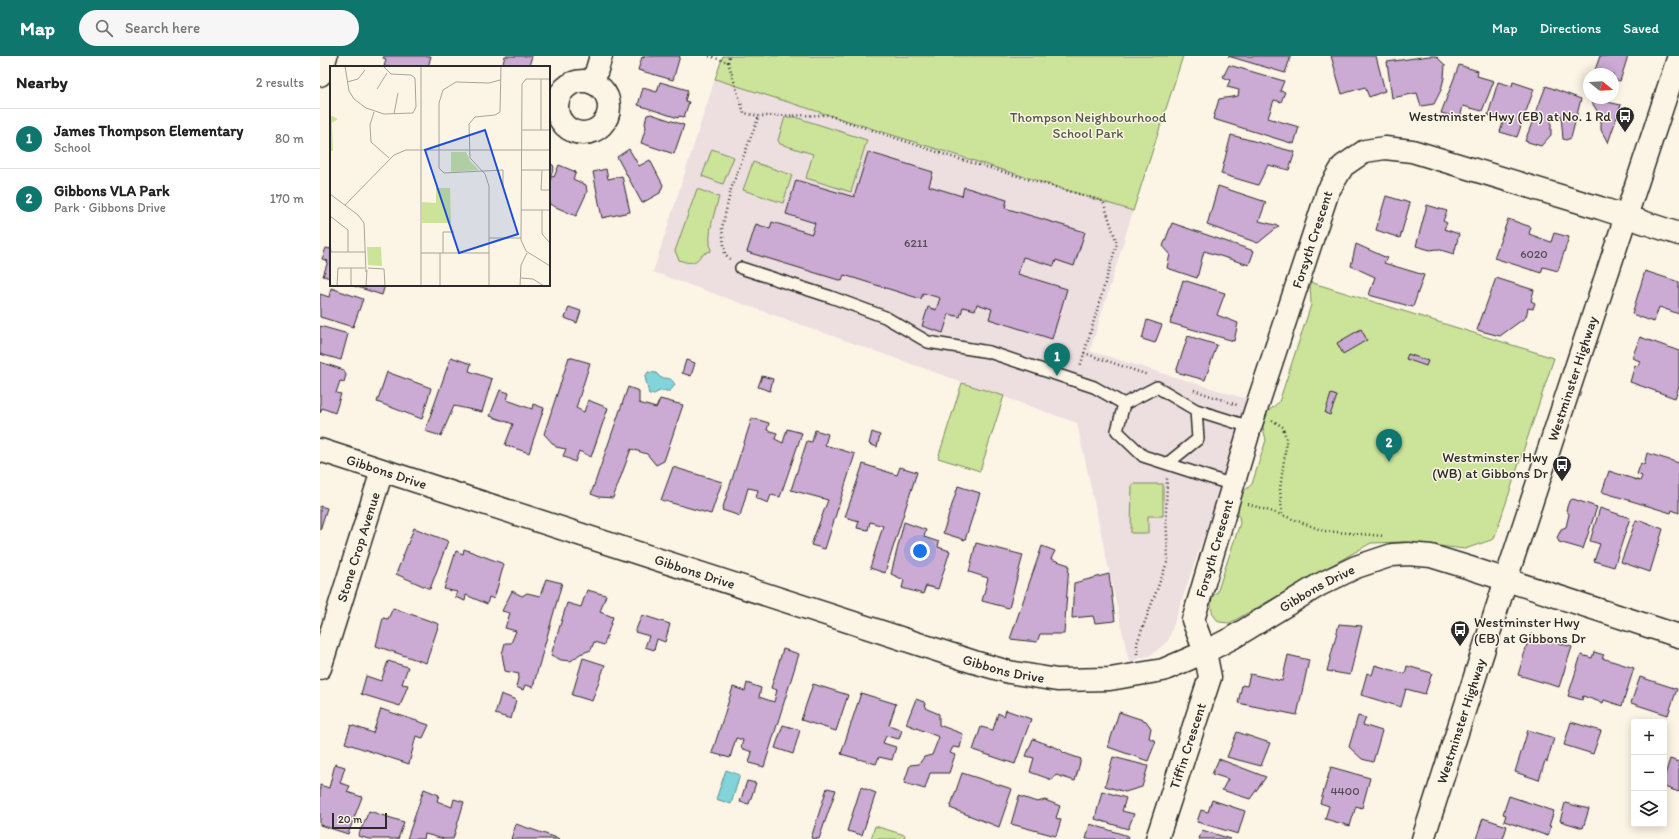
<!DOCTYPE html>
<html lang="en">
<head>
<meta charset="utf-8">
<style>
	body { margin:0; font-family:Itim,sans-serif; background:#f6f6f6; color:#222 }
	.controls { position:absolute; right:12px; bottom:12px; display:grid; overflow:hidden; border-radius:4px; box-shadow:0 2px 10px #0003 }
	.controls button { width:36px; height:36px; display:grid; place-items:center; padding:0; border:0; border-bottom:1px solid #e0e0e0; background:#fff; color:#222; font:20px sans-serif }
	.compass { position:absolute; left:1263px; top:12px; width:36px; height:36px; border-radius:50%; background:#fff; box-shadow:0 2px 10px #0003; rotate:108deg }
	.scale { position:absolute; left:12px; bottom:10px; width:55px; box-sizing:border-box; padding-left:4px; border:2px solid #2b2b2b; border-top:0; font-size:11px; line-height:14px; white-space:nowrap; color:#2b2b2b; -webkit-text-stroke:3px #fcf5e5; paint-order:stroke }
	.you { position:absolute; left:600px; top:495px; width:14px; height:14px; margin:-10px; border:3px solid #fff; border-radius:50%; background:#1a73e8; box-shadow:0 0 0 6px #1a73e833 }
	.badge { display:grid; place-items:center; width:26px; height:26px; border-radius:50%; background:#0f766e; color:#fff; font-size:13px; font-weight:700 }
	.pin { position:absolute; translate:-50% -33px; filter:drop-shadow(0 1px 2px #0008) }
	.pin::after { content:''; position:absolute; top:21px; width:14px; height:12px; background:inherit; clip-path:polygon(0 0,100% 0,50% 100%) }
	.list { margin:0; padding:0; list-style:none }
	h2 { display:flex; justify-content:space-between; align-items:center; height:52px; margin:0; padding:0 16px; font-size:17px }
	h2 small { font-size:13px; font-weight:400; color:#767676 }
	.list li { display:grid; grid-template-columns:26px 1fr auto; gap:12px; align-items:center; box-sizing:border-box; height:60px; padding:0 16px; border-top:1px solid #e0e0e0 }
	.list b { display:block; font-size:15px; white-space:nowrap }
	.list p { margin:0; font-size:13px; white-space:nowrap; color:#767676 }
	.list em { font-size:13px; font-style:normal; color:#767676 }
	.icon { flex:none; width:22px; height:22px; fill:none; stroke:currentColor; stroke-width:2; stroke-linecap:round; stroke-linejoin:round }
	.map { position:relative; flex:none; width:1359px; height:783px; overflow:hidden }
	header { display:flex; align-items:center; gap:24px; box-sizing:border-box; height:56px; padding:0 20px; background:#0f766e; color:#fff }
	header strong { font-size:19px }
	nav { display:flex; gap:22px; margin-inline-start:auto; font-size:14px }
	.search { width:280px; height:36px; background:#f6f6f6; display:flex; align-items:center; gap:10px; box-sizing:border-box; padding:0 14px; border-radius:22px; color:#767676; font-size:15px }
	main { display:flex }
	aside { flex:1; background:#fff }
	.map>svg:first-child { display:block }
	.built { fill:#eddee0 }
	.green { fill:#cbe49a; stroke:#7b8862 }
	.water { fill:#82d3da; stroke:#5f9094 }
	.building { fill:#cbaad4; stroke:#2b2b2b }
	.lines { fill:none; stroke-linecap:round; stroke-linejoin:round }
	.lane-casing { stroke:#2b2b2b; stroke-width:14 }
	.street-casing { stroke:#2b2b2b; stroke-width:25 }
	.secondary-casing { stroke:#2b2b2b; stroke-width:25 }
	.path { stroke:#2b2b2b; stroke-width:2.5; stroke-dasharray:1 3; stroke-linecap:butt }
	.lane { stroke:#fcf5e5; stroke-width:11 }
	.street { stroke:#fcf5e5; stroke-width:22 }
	.secondary { stroke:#fcf5e5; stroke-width:22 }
	.labels { text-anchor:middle; stroke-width:3; stroke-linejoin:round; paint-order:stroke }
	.number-label { font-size:12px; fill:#534b55 }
	.poi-label { font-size:14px; fill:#2b2b2b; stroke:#fcf5e5; text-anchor:end }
	.park-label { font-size:14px; fill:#535947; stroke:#fcf5e5 }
	.street-label { font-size:14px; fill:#2b2b2b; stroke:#fcf5e5 }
	.inset-road { fill:none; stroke:#a8a49b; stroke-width:1 }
	.view { fill:#1d4ed8; fill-opacity:0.15; stroke:#1d4ed8; stroke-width:2 }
	.inset-edge { fill:none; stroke:#2b2b2b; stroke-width:2 }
</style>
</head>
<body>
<header>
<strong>Map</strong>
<div class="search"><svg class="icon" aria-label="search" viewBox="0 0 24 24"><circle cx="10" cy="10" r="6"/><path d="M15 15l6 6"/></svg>Search here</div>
<nav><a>Map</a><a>Directions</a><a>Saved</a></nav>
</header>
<main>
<aside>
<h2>Nearby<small>2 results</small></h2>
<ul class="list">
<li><span class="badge">1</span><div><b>James Thompson Elementary</b><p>School</p></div><em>80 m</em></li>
<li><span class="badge">2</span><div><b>Gibbons VLA Park</b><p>Park · Gibbons Drive</p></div><em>170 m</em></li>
</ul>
</aside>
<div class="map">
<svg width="1359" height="783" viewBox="0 0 1359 783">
	<rect width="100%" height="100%" fill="#fcf5e5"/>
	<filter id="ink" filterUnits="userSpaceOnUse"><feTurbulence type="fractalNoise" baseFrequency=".025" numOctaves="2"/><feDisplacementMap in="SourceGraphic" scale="8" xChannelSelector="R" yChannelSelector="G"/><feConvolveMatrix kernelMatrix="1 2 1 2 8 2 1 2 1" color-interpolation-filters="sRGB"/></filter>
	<g filter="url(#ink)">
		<path class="built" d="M395,23L813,155L770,295L930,344L848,585L831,599L809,606L757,367L333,216Z"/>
		<path class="green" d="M403,0H863L813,155L395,23Z
			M465,61H475L547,84L531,136L486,122L493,98L460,88L458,84Z
			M392,93L414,101L403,128L382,120Z
			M433,106L472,119L463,147L423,134Z
			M377,133L399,141C394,159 387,176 391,195C375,199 380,212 359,204L355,195Z
			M990,226L1234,302L1174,483L1145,493L1083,486L1051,487L910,567L899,566C891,558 890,551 892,540L897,537L920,467L917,450L920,439L932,428L946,384L942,368L945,358L959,346L991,249Z
			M642,327L684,340L660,415L618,402Z
			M812,428H843V460H828V477H811Z
			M555,770L585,779L584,783H551Z"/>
		<path class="water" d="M328,316L336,317L341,322C349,322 352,322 355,329L350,335H340L334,338H329L325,321Z
			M406,714L420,719L411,748L396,743Z"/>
		<path class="building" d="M64,0H111L108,11H64L66,3L63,2Z
			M185,0H212L209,10L204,8L203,11H182Z
			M324,0H360L353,24L318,14L322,1L324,2Z
			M908,0H971L965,17Z
			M1011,0H1056L1065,35L1049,41L1045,31L1022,38Z
			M1109,0H1116L1125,9L1124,22L1121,34L1114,48L1101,50L1097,37L1072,42L1067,6Z
			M1280,0H1308L1300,25L1293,23V18L1274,17Z
			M909,9L964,25L960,35L965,36L961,46L954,44L948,62L979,71L974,88L893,63L899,43L918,40L919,34L907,31L910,24L903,21Z
			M1139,9L1158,15L1157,20L1174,25L1162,55L1143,50L1140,62L1121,57Z
			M340,26L368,34L365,45L369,46L364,61L359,60L358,62L318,49L323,32L337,36Z
			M1178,26L1192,30L1193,26L1214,33L1197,81L1180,76L1184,63L1168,59Z
			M1226,30L1261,43L1251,82L1246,84L1243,83L1241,59L1236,58L1231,64V79L1221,90L1205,85Z
			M1269,42L1301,49L1288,87L1281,74V61Z
			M331,58L364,69L354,98L321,87L326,71L325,67L327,59Z
			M911,79L975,96L969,114L948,109L938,129L901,118Z
			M309,93L319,110L330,104L343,129L340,137L322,147L297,101Z
			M548,96L613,116L609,130L642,140L644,131L687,144L685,152L765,176L754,210L736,204L734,210L703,201L698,218L747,233L732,283L669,263L672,253L657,248L655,254L643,251L640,261L629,258L623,277L602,270L608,251L616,254L620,242L603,237L601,243L524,219L522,225L427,196L436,168L450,173L452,166L492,178L495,167L466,158L476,124L534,141Z
			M229,107L233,109L234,112L229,123Z
			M239,109L256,116L253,123L266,129L267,136L256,160L229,148V127L232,120L234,121Z
			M286,113L288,123L302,120L310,156L282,162L273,116Z
			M898,130L946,146L939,165L959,170L938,187L887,169Z
			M1066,140L1090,147L1080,182L1056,174Z
			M1107,149L1127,155L1123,165L1127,167L1124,173L1139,178L1134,198L1117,193L1110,194L1096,190Z
			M1188,163L1211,171L1209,178L1231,186L1234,177L1249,181L1238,215L1223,211L1221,217L1174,202Z
			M852,167L934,195L929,209L884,195L877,222L847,212L850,198L843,190Z
			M1036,188L1067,202L1064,207L1104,219L1093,251L1049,239L1055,221L1031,210Z
			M11,191V222L3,220L8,205L2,203L6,192L10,193Z
			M1325,215L1359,226V258L1339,251L1334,266L1312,258Z
			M1176,222L1214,234L1211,245L1215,247L1213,253L1208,252L1206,261L1180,280L1157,274Z
			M863,224L905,237L897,259L918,267L914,285L850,267Z
			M31,229H65L62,239Z
			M11,232L43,243L33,271L0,261V238L9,241Z
			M249,251L261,255L257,267L245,262Z
			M827,264L842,269L835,287L822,283Z
			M0,270L28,278L21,304L0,298Z
			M1041,273L1047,284L1023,298L1017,287Z
			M868,280L897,289L885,324L856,316Z
			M1320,281L1359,295V330L1355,342L1310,326L1315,309L1318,310L1320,305L1312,302Z
			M1088,298L1108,305L1106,310L1086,303Z
			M131,301L151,308L149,315L172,323L162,356L134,350L121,380L105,375Z
			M249,301L270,307L256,352L264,356L268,344L288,352L271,401L259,395L255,406L243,400L246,393L236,391L224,378Z
			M366,304L375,307L371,320L362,317Z
			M0,306L24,314L26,319L24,326L20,325L16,337L21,338L15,357L2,352L0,357Z
			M67,316L111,332L102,363L57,346Z
			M442,320L453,323L450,335L438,331Z
			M308,331L319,335V347L336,352L340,343L363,349L344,405L336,409L327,398L311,393L293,442L279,441L271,438Z
			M180,334L189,337L187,344L212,353L213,348L224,352L209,397L185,389L193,368L170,360Z
			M1011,338L1017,340L1010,359L1005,357Z
			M432,362L449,367L447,374L457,377L455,383L463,387L467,373L482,377L460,441L451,439L448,447L436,442L438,434L428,432L420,460L402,454Z
			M495,374L508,378L505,389L535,398L505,493L491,489L508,444L471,434L487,385L492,386Z
			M552,376L560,379L557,391L549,388Z
			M1327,397L1359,407V457L1352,454L1351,457L1282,436L1289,415L1320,425L1322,420L1317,418L1321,407L1324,409Z
			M543,408L577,419L580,411L597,416L565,517L550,512L563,470L550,466L548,474L537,472L539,465L525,461Z
			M353,411L402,426L391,458L341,444Z
			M638,430L660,437L645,484L623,477Z
			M1253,443L1277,451L1263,493L1239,486L1237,482L1241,473L1246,471L1249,458L1246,454L1249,445Z
			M0,450L7,452L0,474Z
			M1280,452L1310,462L1294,511L1274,505L1280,488L1270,485Z
			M1316,464L1320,465V464L1343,473L1330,516L1301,506Z
			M584,466L606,474L604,481L619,486L618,491L630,495L618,533L606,530L603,538L582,532L584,524L571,518Z
			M94,472L128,485L110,533L76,518Z
			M656,487L703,499L689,552L662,545L668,522L649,516Z
			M722,490L735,495L731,503L749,509L744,578H720L717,586L690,583Z
			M144,493L184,508L174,543L169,541L167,548L146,539L145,545L135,541L137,536L124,533L136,495L143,498Z
			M789,518L795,565L775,567L773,560L752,562L754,527Z
			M226,523L242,527L213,631L205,629L203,634L196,631L199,618L185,615L182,598L185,587H191L196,575L185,572L190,557L182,555L192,535L202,540L207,537L220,540Z
			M267,534L286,539L280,556L293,561L284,589L274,586L271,594L260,598L251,605L241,604L231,599L247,547L261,551Z
			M73,552L119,568L106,607L56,590L63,562L68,563Z
			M322,559L350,568L345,586L337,583L334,594L325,591L329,580L315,576Z
			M1019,568L1042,570L1030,619L1007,615Z
			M1210,578L1252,591L1239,631L1198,619Z
			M463,593L479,598L444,711L429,707L432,696L421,692L423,684L416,682L410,702L392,697L413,631L425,635L427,627L441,632L439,641L454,646L457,634L451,632Z
			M1274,596L1284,599L1282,602L1314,612L1302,650L1284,644L1283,647L1263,640L1262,644L1248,640L1261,599L1272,602Z
			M968,599L989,604L977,659L918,647L922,629L927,630L930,618L962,625Z
			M263,602L285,609L272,645L252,639Z
			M68,605L88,611L82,628L88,629L80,650L41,638L46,620L61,625Z
			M1055,609L1085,618L1087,610L1112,617L1105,638L1086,633L1081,651L1041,639L1047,617L1052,619Z
			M1320,621L1357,633L1348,659L1311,647Z
			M493,628L528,639L516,675L481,664Z
			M541,637L576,648L569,669L582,674L579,683L566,680L563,687L576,691L572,704L559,701L556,708L521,698Z
			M181,638L196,644L191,663L175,658Z
			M596,643L604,646L607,653L619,658V669L643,678L640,692L633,691L630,697L635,699L629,717H610L605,733L584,727L590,709L599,708L604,701L612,699L619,681L586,668Z
			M61,653L109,669L103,682L96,680L89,708L25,687L31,669L53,677Z
			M686,654L711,663L695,708L653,694L661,671L673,674L678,657L684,660Z
			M799,656L826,665L831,672L829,682L836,685L828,705L788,691Z
			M1038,660L1046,662L1043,669L1062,675L1053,706L1042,703L1029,691Z
			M1251,666L1281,675L1273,698L1244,689Z
			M463,669L480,674L473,698L455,692Z
			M1208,674L1234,682L1227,706L1225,705L1219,724L1195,716Z
			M917,676L950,687L941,710L907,701Z
			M713,683L740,693L744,697L761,703L755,725L736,719L732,724L710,716L714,702L706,700Z
			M793,701L828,710L822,731L805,736L785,730Z
			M899,703L946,721L930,743L902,734L908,723L892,718Z
			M1350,703L1359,706V736L1344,731V722Z
			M15,708L25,711L20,727L30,730L27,736L42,741L28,778L0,769V729L9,732Z
			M1011,711L1050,722L1042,752L1036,750L1030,770L1005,763L1009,750L1000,747Z
			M642,717L692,733L679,771L630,752Z
			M427,725L436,727L429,748L420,746Z
			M541,731L556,737L542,779L527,775Z
			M507,732L516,734L499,783L491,782Z
			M104,733L119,739L117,745L132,751L134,743L144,746L133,783H124L105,778L104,783H87Z
			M782,735L806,742L802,755L814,758L808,773L775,763Z
			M699,740L717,746L725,744L740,750L736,762L741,764L736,780L691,768Z
			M1189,740L1234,755L1229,770H1231L1228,780L1184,765L1186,759L1183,758Z
			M892,744L925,755L918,778L877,766L881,754L888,756Z
			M1245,747L1269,753L1263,772L1240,765Z
			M49,755L84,766L78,783H49L38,780Z
			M1163,762L1187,770L1183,783H1156Z
			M196,768L240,783H191Z
			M770,768L808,780L807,783H766Z
			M882,774L911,783H879Z"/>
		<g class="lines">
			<g class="lane-casing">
				<path id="lane" d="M421,212L511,241L565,261L608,286L669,296L774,331L804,348
					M848,407L878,383L876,354
					M913,429L823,400L797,375L804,348L837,331L876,354L930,371"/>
			</g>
			<g class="street-casing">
				<g id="street">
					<path d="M0,19L6,0"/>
					<circle cx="263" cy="51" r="26"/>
					<path d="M273,27L281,0"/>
					<path id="s1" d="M0,394L654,606L689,616L737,624L790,623L843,614L885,596L912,582L999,529L1036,511L1072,499L1088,498L1111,500L1150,512L1359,580"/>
					<path id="s2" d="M0,612L62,415"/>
					<path id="s3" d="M837,783L890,621L885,596L873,564L931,368L1008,135L1023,110L1045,95L1065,92L1092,95L1280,152L1359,178"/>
				</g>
			</g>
			<g class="secondary-casing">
				<g id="secondary">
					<path id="s4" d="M1103,783L1192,505L1359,0"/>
				</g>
			</g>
			<path class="path" d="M389,0L408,6L409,0
				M408,6L424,57L439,60L507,59L632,101L783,145L797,187L760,311
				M410,203L405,198L402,172L411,133L439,60
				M764,297L828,319
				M874,334L917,349
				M952,364L963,371L966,382V390L960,433L962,459L1004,475L1064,480
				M928,448L962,459
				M817,598V587L848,504L846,456L847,422"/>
			<use href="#lane" class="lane"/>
			<use href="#street" class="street"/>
			<use href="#secondary" class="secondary"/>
		</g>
	</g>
	<defs>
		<g id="bus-pin" transform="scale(1)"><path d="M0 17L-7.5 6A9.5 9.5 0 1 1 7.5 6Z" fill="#2b2b2b" stroke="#fcf5e5"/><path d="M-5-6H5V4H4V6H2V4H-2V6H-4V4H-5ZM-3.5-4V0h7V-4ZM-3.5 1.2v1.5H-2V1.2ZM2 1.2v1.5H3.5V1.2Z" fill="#fff"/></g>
	</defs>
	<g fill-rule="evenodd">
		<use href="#bus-pin" x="1305" y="60"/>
		<use href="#bus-pin" x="1242" y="409"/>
		<use href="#bus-pin" x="1140" y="574"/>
	</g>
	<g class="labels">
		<g class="number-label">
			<text x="596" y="191">6211</text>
			<text x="1214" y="202">6020</text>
			<text x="1025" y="739">4400</text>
		</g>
		<g class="poi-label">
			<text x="1291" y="65">Westminster Hwy (EB) at No. 1 Rd</text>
			<text x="1228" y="406">Westminster Hwy<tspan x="1228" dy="16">(WB) at Gibbons Dr</tspan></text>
			<text x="1154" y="571" text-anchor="start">Westminster Hwy<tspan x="1154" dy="16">(EB) at Gibbons Dr</tspan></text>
		</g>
		<g class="park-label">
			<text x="768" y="66">Thompson Neighbourhood<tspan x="768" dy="16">School Park</tspan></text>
		</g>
		<g class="street-label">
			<text dy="5" stroke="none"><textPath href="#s3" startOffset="629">Forsyth Crescent</textPath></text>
			<text dy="5" stroke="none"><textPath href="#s4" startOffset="484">Westminster Highway</textPath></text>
			<text dy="5" stroke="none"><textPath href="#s1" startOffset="70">Gibbons Drive</textPath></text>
			<text dy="5" stroke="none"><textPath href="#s2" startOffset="127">Stone Crop Avenue</textPath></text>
			<text dy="5" stroke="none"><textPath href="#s3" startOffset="305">Forsyth Crescent</textPath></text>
			<text dy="5" stroke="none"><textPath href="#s1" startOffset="394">Gibbons Drive</textPath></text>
			<text dy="5" stroke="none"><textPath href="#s1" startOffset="1054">Gibbons Drive</textPath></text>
			<text dy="5" stroke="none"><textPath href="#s1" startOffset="718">Gibbons Drive</textPath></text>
			<text dy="5" stroke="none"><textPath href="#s4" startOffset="124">Westminster Highway</textPath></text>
			<text dy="5" stroke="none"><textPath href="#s3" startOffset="98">Tiffin Crescent</textPath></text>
		</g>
	</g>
	<g transform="translate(10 10)">
		<rect width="220" height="220" fill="#fcf5e5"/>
		<path d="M0,49L8,53L2,57L3,85H0ZM121,86H136L140,95L149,104L121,106ZM106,122H120L121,157H92V136L106,137ZM37,181H51L52,200L38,199Z" fill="#cbe49a"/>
		<path class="inset-road" d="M15,0L19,25L24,33L36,42L54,48L83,47L86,41L85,12L81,9L61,8L53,0M91,0V84M220,13H196L192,18L191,174L196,185L220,200M170,14L159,17L126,16L113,24L109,37V102L114,107L173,104V120M17,16L28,13L35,4M47,23L57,7M44,46L40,59L41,76L59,92M64,48L68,27M192,64H220M211,64V13M191,104H220M212,104L211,124H220M0,128L28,149L34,157L36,206M15,139L64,89L76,84H91M191,144H220M212,144V168L220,177M0,150L18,164V186M159,172H191M0,173L1,186M0,186H36M91,187H159M110,187V220M113,187V166H124M21,202V220M38,202L54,203L55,220M191,212L203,213L214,220M7,220L8,202H35M36,220L37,204M91,220V84H220M159,220V120L155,108L140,92L139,58L145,51L165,49L170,46L171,0M190,220L191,199L197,187"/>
		<path class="view" d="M155,64L188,168L129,187L95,84Z"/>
		<rect width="220" height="220" class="inset-edge"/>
	</g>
</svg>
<div class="controls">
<button>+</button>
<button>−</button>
<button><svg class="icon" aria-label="layers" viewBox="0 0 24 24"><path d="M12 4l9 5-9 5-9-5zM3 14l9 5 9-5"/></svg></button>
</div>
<svg class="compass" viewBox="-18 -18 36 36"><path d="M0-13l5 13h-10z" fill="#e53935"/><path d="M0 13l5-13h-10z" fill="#767676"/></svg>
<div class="scale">20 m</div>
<div class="you"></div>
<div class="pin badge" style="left:737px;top:320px">1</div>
<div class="pin badge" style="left:1069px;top:406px">2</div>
</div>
</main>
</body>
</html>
